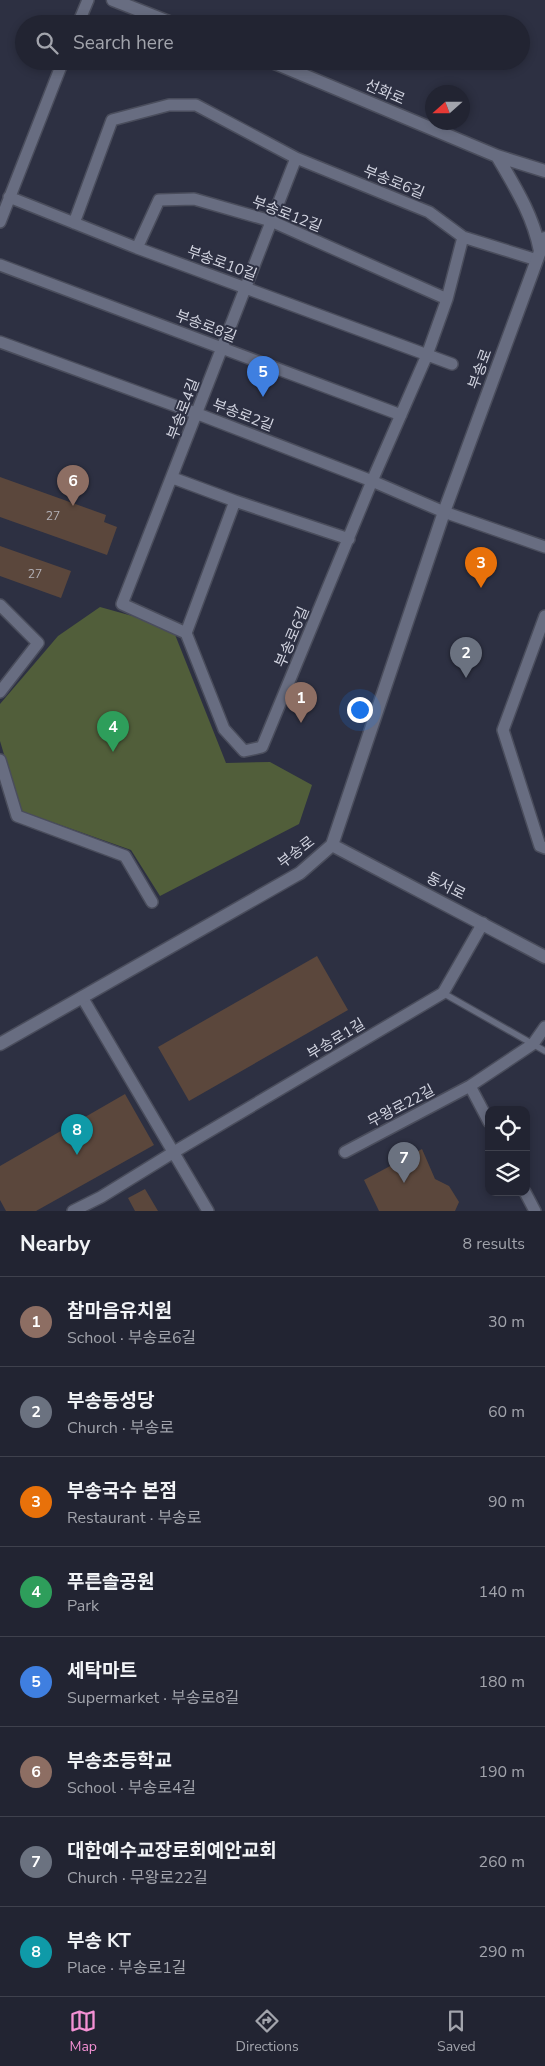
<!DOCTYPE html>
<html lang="en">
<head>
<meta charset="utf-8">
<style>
	body { margin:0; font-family:"Nunito Sans","Noto Sans KR",sans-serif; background:#2a2c3a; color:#f1f3f6 }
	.controls { position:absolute; right:15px; bottom:15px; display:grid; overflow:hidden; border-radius:10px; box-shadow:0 2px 8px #0003 }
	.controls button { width:45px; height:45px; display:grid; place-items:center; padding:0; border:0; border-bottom:1px solid #3f414d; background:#222432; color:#f1f3f6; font:25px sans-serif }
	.compass { position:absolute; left:425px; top:85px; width:45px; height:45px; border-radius:50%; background:#222432; box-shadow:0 2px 8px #0003; rotate:249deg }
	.you { position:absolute; left:359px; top:709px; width:18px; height:18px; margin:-12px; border:4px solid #fff; border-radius:50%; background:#1a73e8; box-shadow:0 0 0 8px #1a73e833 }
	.badge { display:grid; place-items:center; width:32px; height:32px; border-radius:50%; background:#f491d4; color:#fff; font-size:16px; font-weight:700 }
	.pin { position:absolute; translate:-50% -41px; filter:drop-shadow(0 1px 2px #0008) }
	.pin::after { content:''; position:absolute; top:26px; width:18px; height:15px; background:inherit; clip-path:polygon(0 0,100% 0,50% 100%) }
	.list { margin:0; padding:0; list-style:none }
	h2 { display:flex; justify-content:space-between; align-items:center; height:65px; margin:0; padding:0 20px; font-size:21px }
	h2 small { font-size:16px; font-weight:400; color:#a2a4ac }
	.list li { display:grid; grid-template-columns:32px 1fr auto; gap:15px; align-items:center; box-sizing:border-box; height:90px; padding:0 20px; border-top:1px solid #3f414d }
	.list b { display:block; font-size:19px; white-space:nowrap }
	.list p { margin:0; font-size:16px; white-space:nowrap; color:#a2a4ac }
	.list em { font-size:16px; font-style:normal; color:#a2a4ac }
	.icon { flex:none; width:28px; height:28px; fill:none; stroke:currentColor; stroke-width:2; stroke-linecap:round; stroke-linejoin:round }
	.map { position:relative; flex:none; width:545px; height:1211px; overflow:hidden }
	.search { position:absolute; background:#222432; box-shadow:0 2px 8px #0003; left:15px; right:15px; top:15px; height:55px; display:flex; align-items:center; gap:12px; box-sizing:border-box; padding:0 18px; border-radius:28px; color:#a2a4ac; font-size:19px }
	.sheet { height:785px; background:#222432 }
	nav { display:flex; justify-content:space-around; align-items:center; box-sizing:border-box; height:70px; border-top:1px solid #3f414d; background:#222432; font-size:14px; color:#a2a4ac }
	nav a { display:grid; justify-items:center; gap:2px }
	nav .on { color:#f491d4 }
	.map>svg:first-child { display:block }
	.green { fill:#515e3a }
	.building { fill:#5b473c }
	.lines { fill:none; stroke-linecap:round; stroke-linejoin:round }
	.lane-casing { stroke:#4a4d5c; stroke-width:8 }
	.street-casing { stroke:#4a4d5c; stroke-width:14 }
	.secondary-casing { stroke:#4a4d5c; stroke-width:15 }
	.lane { stroke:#686d81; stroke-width:5.5 }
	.street { stroke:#686d81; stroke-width:11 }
	.secondary { stroke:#686d81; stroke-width:12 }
	.labels { text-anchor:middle; stroke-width:4; stroke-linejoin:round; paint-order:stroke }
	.number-label { font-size:12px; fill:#b4b1b7 }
	.street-label { font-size:15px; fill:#d2d4e0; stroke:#2d3042 }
</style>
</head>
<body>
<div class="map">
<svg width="545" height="1211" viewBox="0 0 545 1211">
	<rect width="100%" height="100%" fill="#2d3042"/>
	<path class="green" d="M100,607L172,627L226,763L270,762L312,785L299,824L160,896L131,850L21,811L0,741V704L58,636Z"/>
	<path class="building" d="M0,477L106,515L104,522L117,527L107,555L0,517Z
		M0,546L71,571L61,598L0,576Z
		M317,956L348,1010L189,1101L158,1047Z
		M125,1094L154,1145L36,1211H6L0,1200V1166Z
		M422,1149L435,1179L449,1186L459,1202L455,1211H379L364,1180Z
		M145,1189L158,1211H135L128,1198Z"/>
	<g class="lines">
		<g class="lane-casing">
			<path id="lane" d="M443,993L545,1051"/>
		</g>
		<g class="street-casing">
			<path id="street" d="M78,24L88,0
				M9,197L137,248L452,364
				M0,222L63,61
				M74,223L112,120L169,105H196L296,158L429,212L463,237L537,260
				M137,248L159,200L194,199L271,221L447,299
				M0,265L401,415
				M0,342L198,414L372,481L444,512L545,547
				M173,478L235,501L349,539
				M235,501L186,633L224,729L244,751L262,747L372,481L427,355L447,299L463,237
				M0,605L38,643L0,692
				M545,616L503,730L540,846L545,848
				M186,633L122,604C181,456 237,306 296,158
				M0,760L17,816L125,856L152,902
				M82,997L208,1211
				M470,1086L489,1122
				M345,1152L470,1086L533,1044L545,1027
				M525,1192L535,1211
				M73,1211L101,1197L174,1152L443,993L483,923"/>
		</g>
		<g class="secondary-casing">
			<path id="secondary" d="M113,0L174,24
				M270,61L497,156L545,171
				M497,156C515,187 533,215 540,251
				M332,845L545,957
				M0,1044L300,873L332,845L444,512L545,238"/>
		</g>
		<use href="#lane" class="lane"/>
		<use href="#street" class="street"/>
		<use href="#secondary" class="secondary"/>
	</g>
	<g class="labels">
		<g class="number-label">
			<text x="53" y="520">27</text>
			<text x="35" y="578">27</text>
		</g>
		<g class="street-label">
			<text transform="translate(385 92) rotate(23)" y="5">선화로</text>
			<text transform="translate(394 182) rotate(22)" y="5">부송로6길</text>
			<text transform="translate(287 214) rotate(21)" y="5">부송로12길</text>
			<text transform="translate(222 263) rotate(20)" y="5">부송로10길</text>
			<text transform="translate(206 326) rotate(21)" y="5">부송로8길</text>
			<text transform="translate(480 369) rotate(-70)" y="5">부송로</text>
			<text transform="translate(183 409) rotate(-69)" y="5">부송로4길</text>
			<text transform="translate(243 415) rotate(21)" y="5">부송로2길</text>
			<text transform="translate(292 637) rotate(-67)" y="5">부송로6길</text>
			<text transform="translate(296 852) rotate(-37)" y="5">부송로</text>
			<text transform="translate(446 886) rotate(27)" y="5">동서로</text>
			<text transform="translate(336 1039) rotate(-31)" y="5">부송로1길</text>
			<text transform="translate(401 1106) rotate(-28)" y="5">무왕로22길</text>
		</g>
	</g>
</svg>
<div class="controls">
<button><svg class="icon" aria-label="locate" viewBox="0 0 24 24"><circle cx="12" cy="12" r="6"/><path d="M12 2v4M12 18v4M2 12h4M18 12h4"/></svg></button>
<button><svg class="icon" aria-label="layers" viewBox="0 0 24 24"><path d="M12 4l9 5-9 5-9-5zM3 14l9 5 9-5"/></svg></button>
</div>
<svg class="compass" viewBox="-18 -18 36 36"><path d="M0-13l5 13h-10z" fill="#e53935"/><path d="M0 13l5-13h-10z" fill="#a2a4ac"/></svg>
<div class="you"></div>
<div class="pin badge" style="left:301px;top:723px;background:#8d6e63">1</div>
<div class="pin badge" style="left:466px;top:678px;background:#6b7280">2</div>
<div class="pin badge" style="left:481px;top:588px;background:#e8710a">3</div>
<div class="pin badge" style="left:113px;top:752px;background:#2e9e5b">4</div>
<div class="pin badge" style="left:263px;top:397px;background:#3f7fe0">5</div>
<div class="pin badge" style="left:73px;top:506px;background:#8d6e63">6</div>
<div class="pin badge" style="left:404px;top:1183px;background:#6b7280">7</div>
<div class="pin badge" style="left:77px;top:1155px;background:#0f9aa8">8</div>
<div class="search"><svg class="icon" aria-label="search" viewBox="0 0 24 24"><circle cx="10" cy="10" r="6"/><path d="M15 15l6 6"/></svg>Search here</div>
</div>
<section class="sheet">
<h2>Nearby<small>8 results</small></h2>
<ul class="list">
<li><span class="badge" style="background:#8d6e63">1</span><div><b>참마음유치원</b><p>School · 부송로6길</p></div><em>30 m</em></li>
<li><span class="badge" style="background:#6b7280">2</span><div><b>부송동성당</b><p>Church · 부송로</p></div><em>60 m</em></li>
<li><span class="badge" style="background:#e8710a">3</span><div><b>부송국수 본점</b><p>Restaurant · 부송로</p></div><em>90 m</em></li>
<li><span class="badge" style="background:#2e9e5b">4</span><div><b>푸른솔공원</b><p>Park</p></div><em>140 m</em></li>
<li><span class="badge" style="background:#3f7fe0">5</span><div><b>세탁마트</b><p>Supermarket · 부송로8길</p></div><em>180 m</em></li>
<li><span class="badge" style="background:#8d6e63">6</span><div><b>부송초등학교</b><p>School · 부송로4길</p></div><em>190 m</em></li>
<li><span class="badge" style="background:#6b7280">7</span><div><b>대한예수교장로회예안교회</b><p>Church · 무왕로22길</p></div><em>260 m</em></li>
<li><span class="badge" style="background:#0f9aa8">8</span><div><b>부송 KT</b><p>Place · 부송로1길</p></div><em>290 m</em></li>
</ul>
</section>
<nav>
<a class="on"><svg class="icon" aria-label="map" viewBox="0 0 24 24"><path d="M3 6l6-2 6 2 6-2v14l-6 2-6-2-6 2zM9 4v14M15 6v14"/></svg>Map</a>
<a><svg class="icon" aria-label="directions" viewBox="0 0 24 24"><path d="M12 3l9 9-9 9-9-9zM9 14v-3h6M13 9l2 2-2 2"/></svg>Directions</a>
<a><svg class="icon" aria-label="saved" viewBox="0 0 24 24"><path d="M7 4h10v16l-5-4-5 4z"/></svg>Saved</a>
</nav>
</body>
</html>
